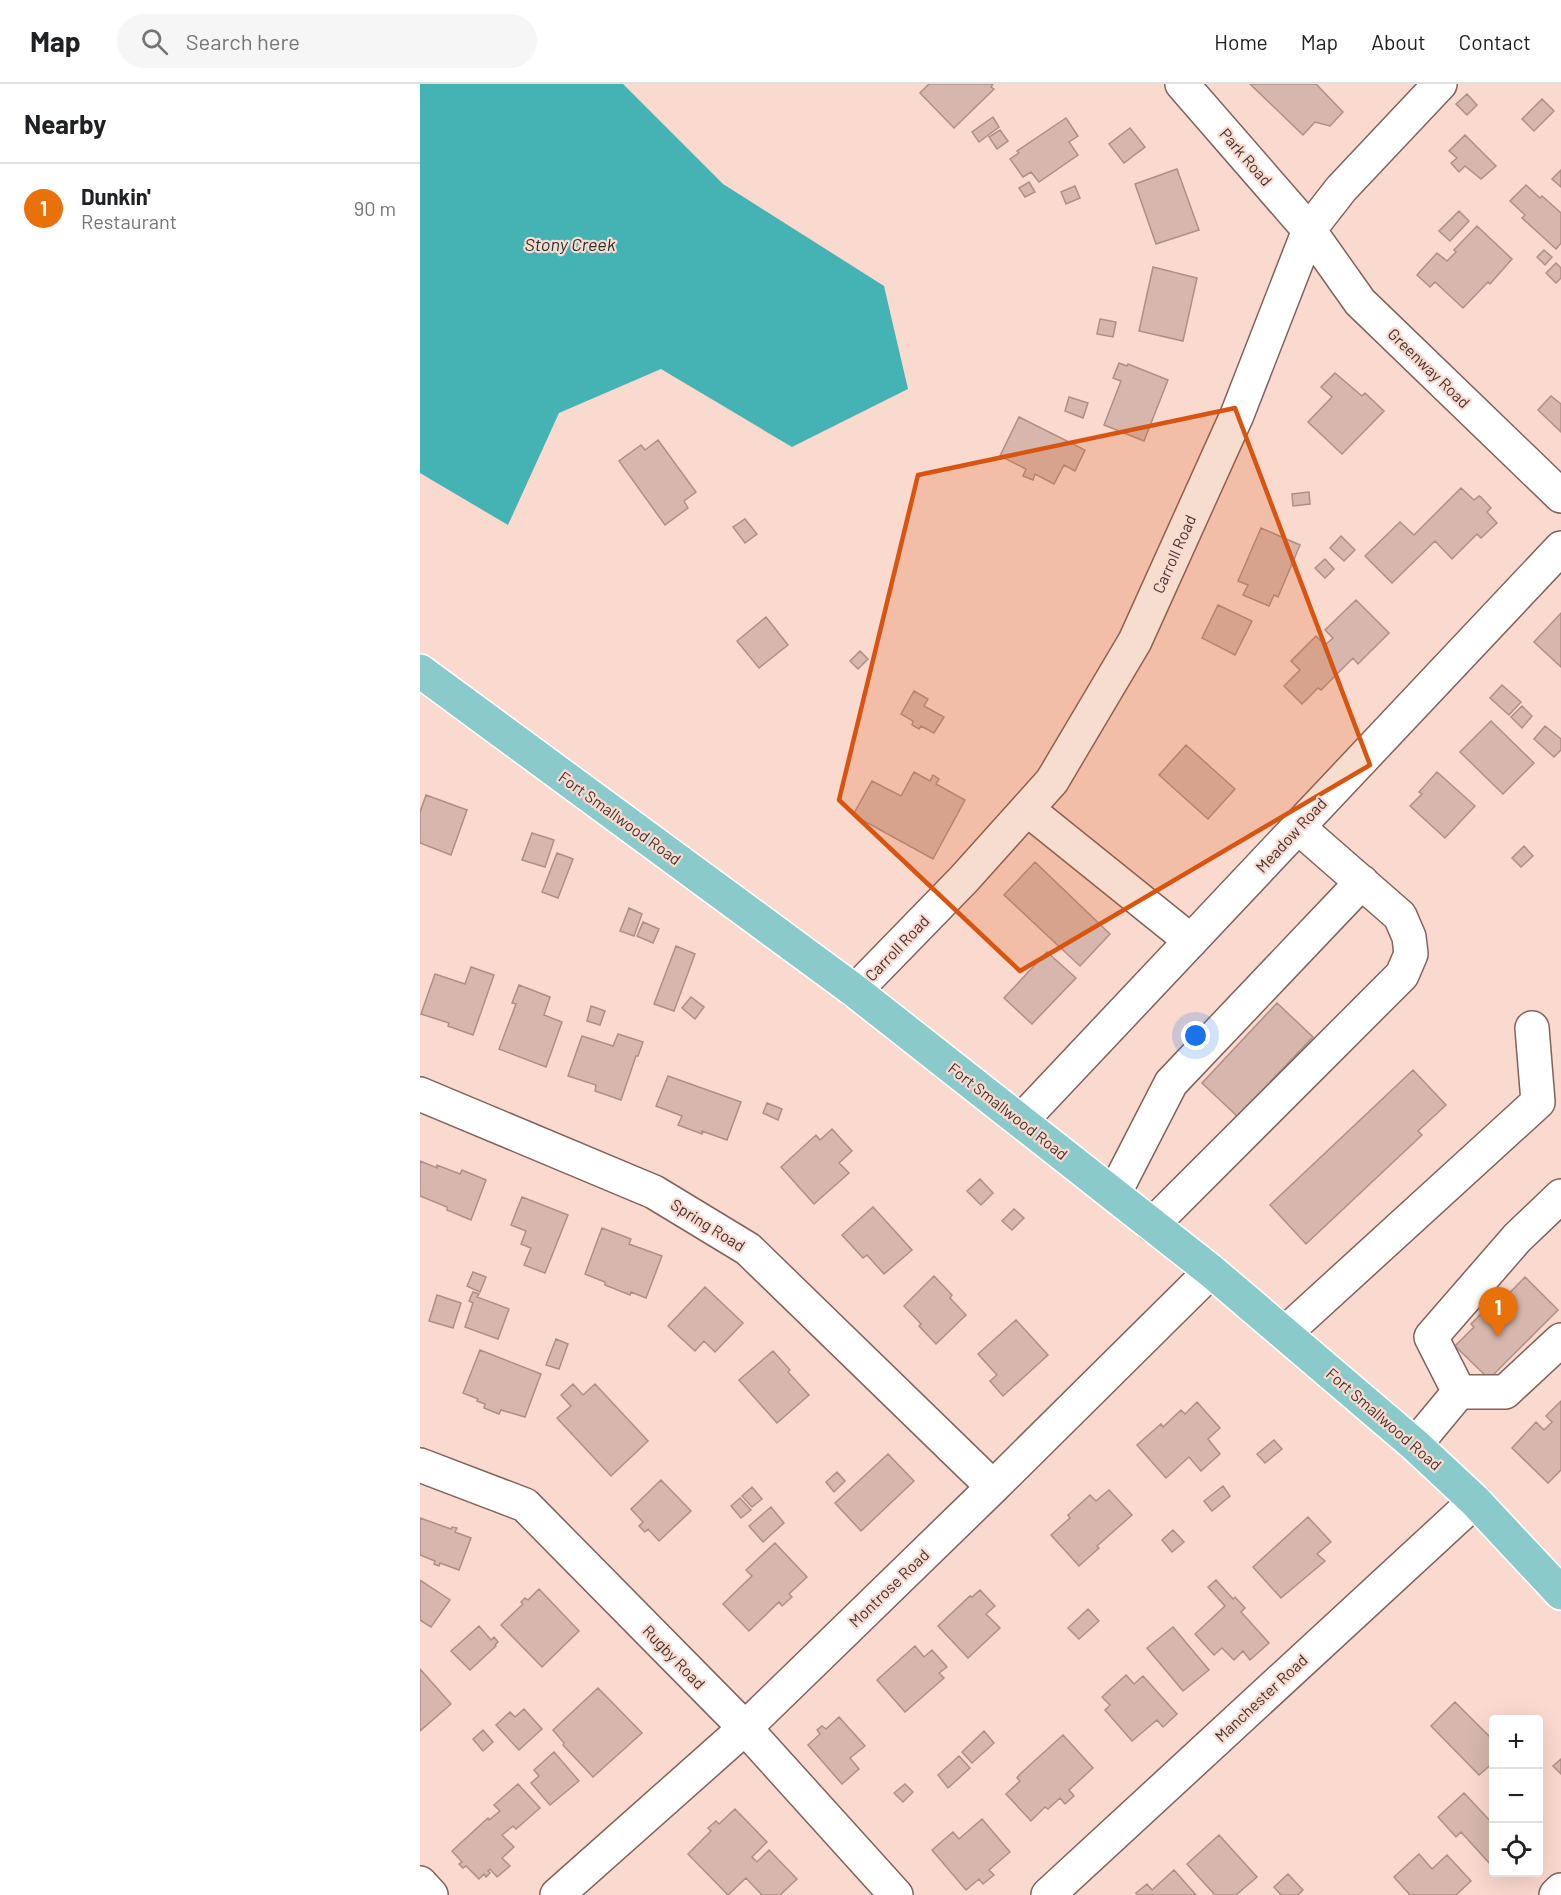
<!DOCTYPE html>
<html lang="en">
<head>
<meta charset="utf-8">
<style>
	body { margin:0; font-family:Barlow,sans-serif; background:#f6f6f6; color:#202124 }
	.controls { position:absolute; right:18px; bottom:18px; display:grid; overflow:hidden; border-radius:6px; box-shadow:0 6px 24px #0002 }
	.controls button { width:54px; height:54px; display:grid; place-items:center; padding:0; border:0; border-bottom:2px solid #e0e0e0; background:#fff; color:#202124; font:30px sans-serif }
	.you { position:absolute; left:776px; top:952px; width:21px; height:21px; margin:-15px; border:4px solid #fff; border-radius:50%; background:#1a73e8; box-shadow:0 0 0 9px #1a73e833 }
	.badge { display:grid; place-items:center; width:39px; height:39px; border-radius:50%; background:#126363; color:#fff; font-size:20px; font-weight:700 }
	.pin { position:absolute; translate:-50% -50px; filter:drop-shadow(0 2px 3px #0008) }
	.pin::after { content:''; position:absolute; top:32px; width:21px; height:18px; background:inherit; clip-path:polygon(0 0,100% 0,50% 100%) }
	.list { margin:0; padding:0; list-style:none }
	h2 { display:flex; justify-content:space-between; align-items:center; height:78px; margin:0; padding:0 24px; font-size:26px }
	h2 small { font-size:20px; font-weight:400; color:#757577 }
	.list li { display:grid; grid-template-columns:39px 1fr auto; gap:18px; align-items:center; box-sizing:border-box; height:90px; padding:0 24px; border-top:2px solid #e0e0e0 }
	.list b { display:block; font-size:22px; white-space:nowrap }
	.list p { margin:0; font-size:20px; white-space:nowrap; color:#757577 }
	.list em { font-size:20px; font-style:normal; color:#757577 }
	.icon { flex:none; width:33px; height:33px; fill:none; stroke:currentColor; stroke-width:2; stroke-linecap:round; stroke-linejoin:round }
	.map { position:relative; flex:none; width:1141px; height:1811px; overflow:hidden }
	header { display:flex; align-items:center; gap:36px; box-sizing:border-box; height:84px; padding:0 30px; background:#fff; border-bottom:2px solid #e0e0e0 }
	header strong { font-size:28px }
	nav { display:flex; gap:33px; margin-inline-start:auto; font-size:21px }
	.search { width:420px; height:54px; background:#f6f6f6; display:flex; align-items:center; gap:15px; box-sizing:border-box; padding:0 21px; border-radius:33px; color:#757577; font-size:22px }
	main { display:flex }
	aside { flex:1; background:#fff }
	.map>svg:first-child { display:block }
	.water { fill:#45b2b3 }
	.building { fill:#d7b7ad; stroke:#ae8f86; stroke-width:1.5 }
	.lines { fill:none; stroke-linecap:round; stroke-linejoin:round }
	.minor-casing { stroke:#80635b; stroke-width:36 }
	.major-casing { stroke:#fff; stroke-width:36 }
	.minor { stroke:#fff; stroke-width:33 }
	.major { stroke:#8bcaca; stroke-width:33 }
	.marked { fill:#d75510; fill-opacity:0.2; stroke:#d75510; stroke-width:4.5; stroke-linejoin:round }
	.labels { text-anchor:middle; stroke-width:4.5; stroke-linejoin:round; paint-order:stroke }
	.street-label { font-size:16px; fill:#423531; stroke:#fad9cf }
	.water-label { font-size:18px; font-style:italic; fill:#193232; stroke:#fad9cf }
</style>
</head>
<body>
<header>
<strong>Map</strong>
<div class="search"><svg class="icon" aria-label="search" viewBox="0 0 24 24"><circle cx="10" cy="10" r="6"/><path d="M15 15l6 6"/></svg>Search here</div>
<nav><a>Home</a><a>Map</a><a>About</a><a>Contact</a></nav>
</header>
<main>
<aside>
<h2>Nearby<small></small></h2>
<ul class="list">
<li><span class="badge" style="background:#e8710a">1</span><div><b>Dunkin'</b><p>Restaurant</p></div><em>90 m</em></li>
</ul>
</aside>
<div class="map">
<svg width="1141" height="1811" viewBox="0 0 1141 1811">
	<rect width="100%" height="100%" fill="#fad9cf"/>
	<path class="water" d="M0,0H203L303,100L464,202L488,305L372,363L241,285L139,329L88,441L0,389Z"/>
	<path class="building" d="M509,0H573L571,3L574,5L534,44L500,9Z
		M830,0H896L923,28L910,42L895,38L883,51Z
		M1047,10L1057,21L1047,31L1036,20Z
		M1122,15L1134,27L1114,47L1102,35Z
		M573,33L579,43L559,58L552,48Z
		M646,34L658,52L649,58L658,71L619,98L611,88L603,93L590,75L599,69L597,67Z
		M710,44L725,63L704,79L689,60Z
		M580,46L588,57L577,65L569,53Z
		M1045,51L1076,82L1061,95L1045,82L1039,88L1031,79L1037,74L1029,67Z
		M757,85L779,146L736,160L715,100Z
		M1141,86V103L1132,95Z
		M609,98L615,108L605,113L599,104Z
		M1106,101L1120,114L1122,112L1141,129V159L1136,165L1102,134L1105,131L1090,117Z
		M655,102L660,114L646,120L641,108Z
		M1039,127L1049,137L1030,157L1019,147Z
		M1057,142L1092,175L1070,200L1068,198L1043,224L1015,198L1010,203L997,191L1017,169L1027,177L1036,168L1034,166Z
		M1124,166L1132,173L1125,181L1117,173Z
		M1136,179L1141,184V194L1136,199L1126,189Z
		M733,183L777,194L763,257L719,247Z
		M680,235L696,238L693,253L677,250Z
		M699,279L707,282L708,280L748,296L724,357L684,341L701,297L693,294Z
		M915,289L942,312L945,309L964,327L922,370L888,338L912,313L901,303Z
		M1131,312L1141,320V348L1118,326Z
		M649,313L668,319L663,334L645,327Z
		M599,333L665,366L655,387L644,381L634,400L615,390L613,396L603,392L606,385L580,372Z
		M238,356L276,408L264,417L268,424L245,441L199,377L221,361L225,366Z
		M1041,404L1054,416L1059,412L1061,413L1071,424L1067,428L1077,439L1061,454L1057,450L1032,475L1015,457L972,499L945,472L980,438L994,451Z
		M889,408L890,420L873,422L872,410Z
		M325,435L337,450L325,459L313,443Z
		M841,444L880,461L858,513L854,511L849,522L823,511L828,501L818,497Z
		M921,452L935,466L924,477L910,464Z
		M905,475L914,485L905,494L895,484Z
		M936,516L969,549L938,580L933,574L901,606L898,604L882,620L864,602L880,586L871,577L896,552L905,561L913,554L905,546Z
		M798,521L832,537L815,571L782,554Z
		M1141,529V583L1114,558Z
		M346,533L368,561L339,584L317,557Z
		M440,567L448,575L438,585L430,577Z
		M1082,601L1101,618L1089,631L1070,614Z
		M494,607L508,615L504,622L524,633L514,649L501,642L499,645L492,641L493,637L481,630Z
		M1102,622L1112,632L1102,644L1091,633Z
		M1071,637L1114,679L1083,710L1040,668Z
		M1125,642L1141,655V666L1134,673L1114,655Z
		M766,661L815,705L788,735L739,691Z
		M494,688L510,697L513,691L519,695L516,700L545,716L513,775L433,731L452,697L481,712Z
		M1017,688L1055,722L1025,754L990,722L1002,710L999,708Z
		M6,711L47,726L31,771L0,759V728Z
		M112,749L134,756L125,783L102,776Z
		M1104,762L1113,772L1101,783L1092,774Z
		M137,769L153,775L138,814L122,808Z
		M615,778L690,850L660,882L584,811Z
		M209,824L222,830L214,852L200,847Z
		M223,838L239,845L233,859L217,852Z
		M256,862L275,870L254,927L234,920Z
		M627,868L656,894L612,940L584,914Z
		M51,883L74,891L53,951L28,942L29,939L1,930L15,890L45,900Z
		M99,901L130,913L124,931L142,938L126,983L79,965L96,920L92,919Z
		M271,913L284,923L275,935L262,924Z
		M857,919L893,953L850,998L855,1001L838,1019L834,1015L818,1033L782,999Z
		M171,922L185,927L180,941L167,937Z
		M198,950L223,958L218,972H216L201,1016L175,1007L176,1001L148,992L162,952L193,962Z
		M993,986L1026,1021L998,1047L1002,1051L886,1160L850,1121Z
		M248,992L321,1018L307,1056L282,1047V1050L258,1041L262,1032L236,1022Z
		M347,1019L362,1025L358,1036L343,1029Z
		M412,1045L432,1067L419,1079L429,1089L394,1120L361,1083L396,1051L400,1056Z
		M0,1077L17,1084V1081L40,1090L42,1086L66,1096L51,1136L27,1126V1123L0,1112Z
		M560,1095L573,1109L561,1121L547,1107Z
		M102,1113L148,1131L125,1189L104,1181L111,1164L101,1160L106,1147L91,1141Z
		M453,1123L492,1166L464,1190L447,1171L443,1174L422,1151Z
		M594,1125L604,1134L592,1146L582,1137Z
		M182,1144L211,1155L209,1160L242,1172L226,1214L211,1208L210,1211L185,1201V1198L165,1190Z
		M53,1188L66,1193L60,1208L47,1202Z
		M514,1192L532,1211L530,1214L546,1231L516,1260L499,1242L501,1240L484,1222Z
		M1105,1193L1138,1226L1069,1295L1035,1262L1054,1243L1051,1240L1062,1229L1066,1233Z
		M285,1203L323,1239L295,1268L284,1257L275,1267L248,1242Z
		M53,1208L59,1210L57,1213L89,1225L78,1255L45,1243L53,1219L49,1217Z
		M17,1211L41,1219L33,1244L9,1237Z
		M596,1236L628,1271L583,1312L570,1297L577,1291L558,1270Z
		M136,1255L148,1260L139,1285L126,1281Z
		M60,1266L121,1290L105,1333L81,1326L79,1330L64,1324L65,1320L57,1317L58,1315L43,1309Z
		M353,1267L370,1286L368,1288L389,1311L357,1339L319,1296Z
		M153,1300L163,1311L175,1300L228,1357L191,1392L137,1334L151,1322L141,1311Z
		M1141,1317V1386L1128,1399L1092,1364L1116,1338L1124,1346L1132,1338L1126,1332Z
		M777,1318L800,1344L788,1355L800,1370L781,1387L769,1373L746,1394L717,1361L741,1340L743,1343L761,1326L765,1330Z
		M854,1356L862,1365L845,1379L837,1370Z
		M468,1370L494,1397L441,1447L415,1419Z
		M417,1388L425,1397L414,1408L406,1398Z
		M241,1396L271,1427L239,1457L228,1445L225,1448L219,1442L223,1438L211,1425Z
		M803,1402L810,1412L792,1427L784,1417Z
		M332,1403L342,1415L332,1423L322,1412Z
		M689,1406L712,1431L677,1462L679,1464L659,1482L631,1451L650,1434L648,1431L670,1411L676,1417Z
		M320,1414L331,1426L321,1434L311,1422Z
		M351,1423L364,1439L343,1458L329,1442Z
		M888,1433L911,1458L897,1470L905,1477L861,1514L833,1483Z
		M0,1434L31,1445L32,1443L37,1444L35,1448L51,1454L39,1486L20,1479L19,1482L14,1480L15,1477L0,1471Z
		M753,1446L764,1458L752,1468L742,1456Z
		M355,1459L387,1493L369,1510L372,1513L362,1522L359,1518L329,1547L303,1520L332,1492L326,1486Z
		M0,1496L30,1516L11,1543L0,1536Z
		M796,1496L813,1515L815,1513L825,1524L821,1528L849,1559L830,1576L823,1567L814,1576L802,1564L794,1571L775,1550L805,1522L788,1503Z
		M119,1505L159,1547L122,1583L81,1541L103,1520L101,1518L105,1514L108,1516Z
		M560,1506L575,1522L566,1530L580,1544L548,1574L518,1542L550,1512L552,1513Z
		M668,1525L679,1537L659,1555L648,1544Z
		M59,1542L71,1556L74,1553L78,1558L75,1561L76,1562L50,1586L31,1567Z
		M753,1543L789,1586L763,1607L727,1564Z
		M495,1562L504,1573L512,1566L527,1583L519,1589L524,1594L485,1628L457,1596Z
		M0,1585L31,1620L0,1647Z
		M706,1591L714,1600L723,1592L757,1630L743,1643L737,1636L712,1657L685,1626L690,1621L682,1613Z
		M178,1604L222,1649L173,1693L143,1661L144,1659L133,1646Z
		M1035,1618L1074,1657V1678L1059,1691L1011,1642Z
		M104,1625L122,1645L99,1666L76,1641L90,1628L95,1633Z
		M419,1633L445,1662L430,1674L439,1685L422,1700L388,1661L400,1650L397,1646L402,1642L406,1645Z
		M63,1646L73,1658L63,1667L53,1655Z
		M564,1647L574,1659L552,1679L542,1668Z
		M643,1651L673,1684L649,1706L654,1712L645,1720L640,1714L628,1725L625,1723L611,1737L586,1710L600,1697L597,1694L599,1691Z
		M134,1668L159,1697L130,1721L111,1699L119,1692L114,1686Z
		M539,1672L550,1684L528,1704L518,1691Z
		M1141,1675V1690L1133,1682Z
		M98,1700L120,1724L96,1745L93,1742L82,1751L94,1763L82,1774L90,1782L77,1793L70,1785L68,1787L70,1789L66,1793L64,1790L59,1795L46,1782L43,1784L39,1780L42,1778L32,1767L68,1734L69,1736L80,1727L74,1721Z
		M485,1700L493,1708L483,1718L474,1709Z
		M1044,1709L1074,1741V1779L1071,1781L1041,1748L1036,1753L1018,1733Z
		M315,1725L347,1758L332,1773L337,1778L349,1766L377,1795L360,1811H342L326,1794L308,1811L268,1770L291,1747L288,1744L296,1737L299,1740Z
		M562,1735L590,1768L569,1786L574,1791L563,1800L559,1795L546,1806L512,1766L533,1748L539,1755Z
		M799,1751L837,1793L816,1811H795L767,1780Z
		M999,1770L1012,1785L1027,1771L1051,1797L1036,1811H990L974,1793Z
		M754,1786L776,1811H717L716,1809L727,1800L732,1806Z
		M868,1790L883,1806L878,1811H861L854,1803Z"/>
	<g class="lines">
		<g class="minor-casing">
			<path id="minor" d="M762,0L889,146L940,218L1141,412
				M607,725L771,857
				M435,907L544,795L632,697L715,557L817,331L889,146L921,105L1020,0
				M0,1010L234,1108L328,1165L573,1403
				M601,1037L1141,464
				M694,1110L751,999L942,798
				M732,1141L982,891L991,870L989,853L980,832L878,743
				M865,1249L1118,1018L1112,944
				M1039,1308H1085L1141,1256
				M995,1361L1039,1308L1011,1253L1097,1154L1141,1112
				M0,1381L105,1421L325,1644L476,1811
				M0,1799L11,1811
				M137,1811L325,1644L573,1403L791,1187
				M628,1811L1055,1417
				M1136,1811L1141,1806"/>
		</g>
		<g class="major-casing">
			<path id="major" d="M0,587L435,907L791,1187L995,1361L1055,1417L1141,1509"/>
		</g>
		<use href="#minor" class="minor"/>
		<use href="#major" class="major"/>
	</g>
	<path class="marked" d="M815,324L950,681L600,887L419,716L498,391Z"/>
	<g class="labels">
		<g class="street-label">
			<text transform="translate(826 73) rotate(49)" y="6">Park Road</text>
			<text transform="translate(1009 284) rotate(44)" y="6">Greenway Road</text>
			<text transform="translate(754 470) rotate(-66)" y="6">Carroll Road</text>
			<text transform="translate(200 734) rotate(36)" y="6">Fort Smallwood Road</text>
			<text transform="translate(871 751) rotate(-47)" y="6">Meadow Road</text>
			<text transform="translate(477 864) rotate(-46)" y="6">Carroll Road</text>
			<text transform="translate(588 1027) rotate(38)" y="6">Fort Smallwood Road</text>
			<text transform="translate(288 1141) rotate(32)" y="6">Spring Road</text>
			<text transform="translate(964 1335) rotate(41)" y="6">Fort Smallwood Road</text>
			<text transform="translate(469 1504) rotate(-44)" y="6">Montrose Road</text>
			<text transform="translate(254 1573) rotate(46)" y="6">Rugby Road</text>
			<text transform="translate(841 1614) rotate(-43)" y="6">Manchester Road</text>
		</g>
		<g class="water-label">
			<text x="150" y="167">Stony Creek</text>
		</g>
	</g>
</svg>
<div class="controls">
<button>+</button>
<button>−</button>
<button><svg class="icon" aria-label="locate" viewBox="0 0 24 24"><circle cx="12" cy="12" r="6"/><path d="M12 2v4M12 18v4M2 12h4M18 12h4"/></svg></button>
</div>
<div class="you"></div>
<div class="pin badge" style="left:1078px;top:1253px;background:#e8710a">1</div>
</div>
</main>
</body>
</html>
